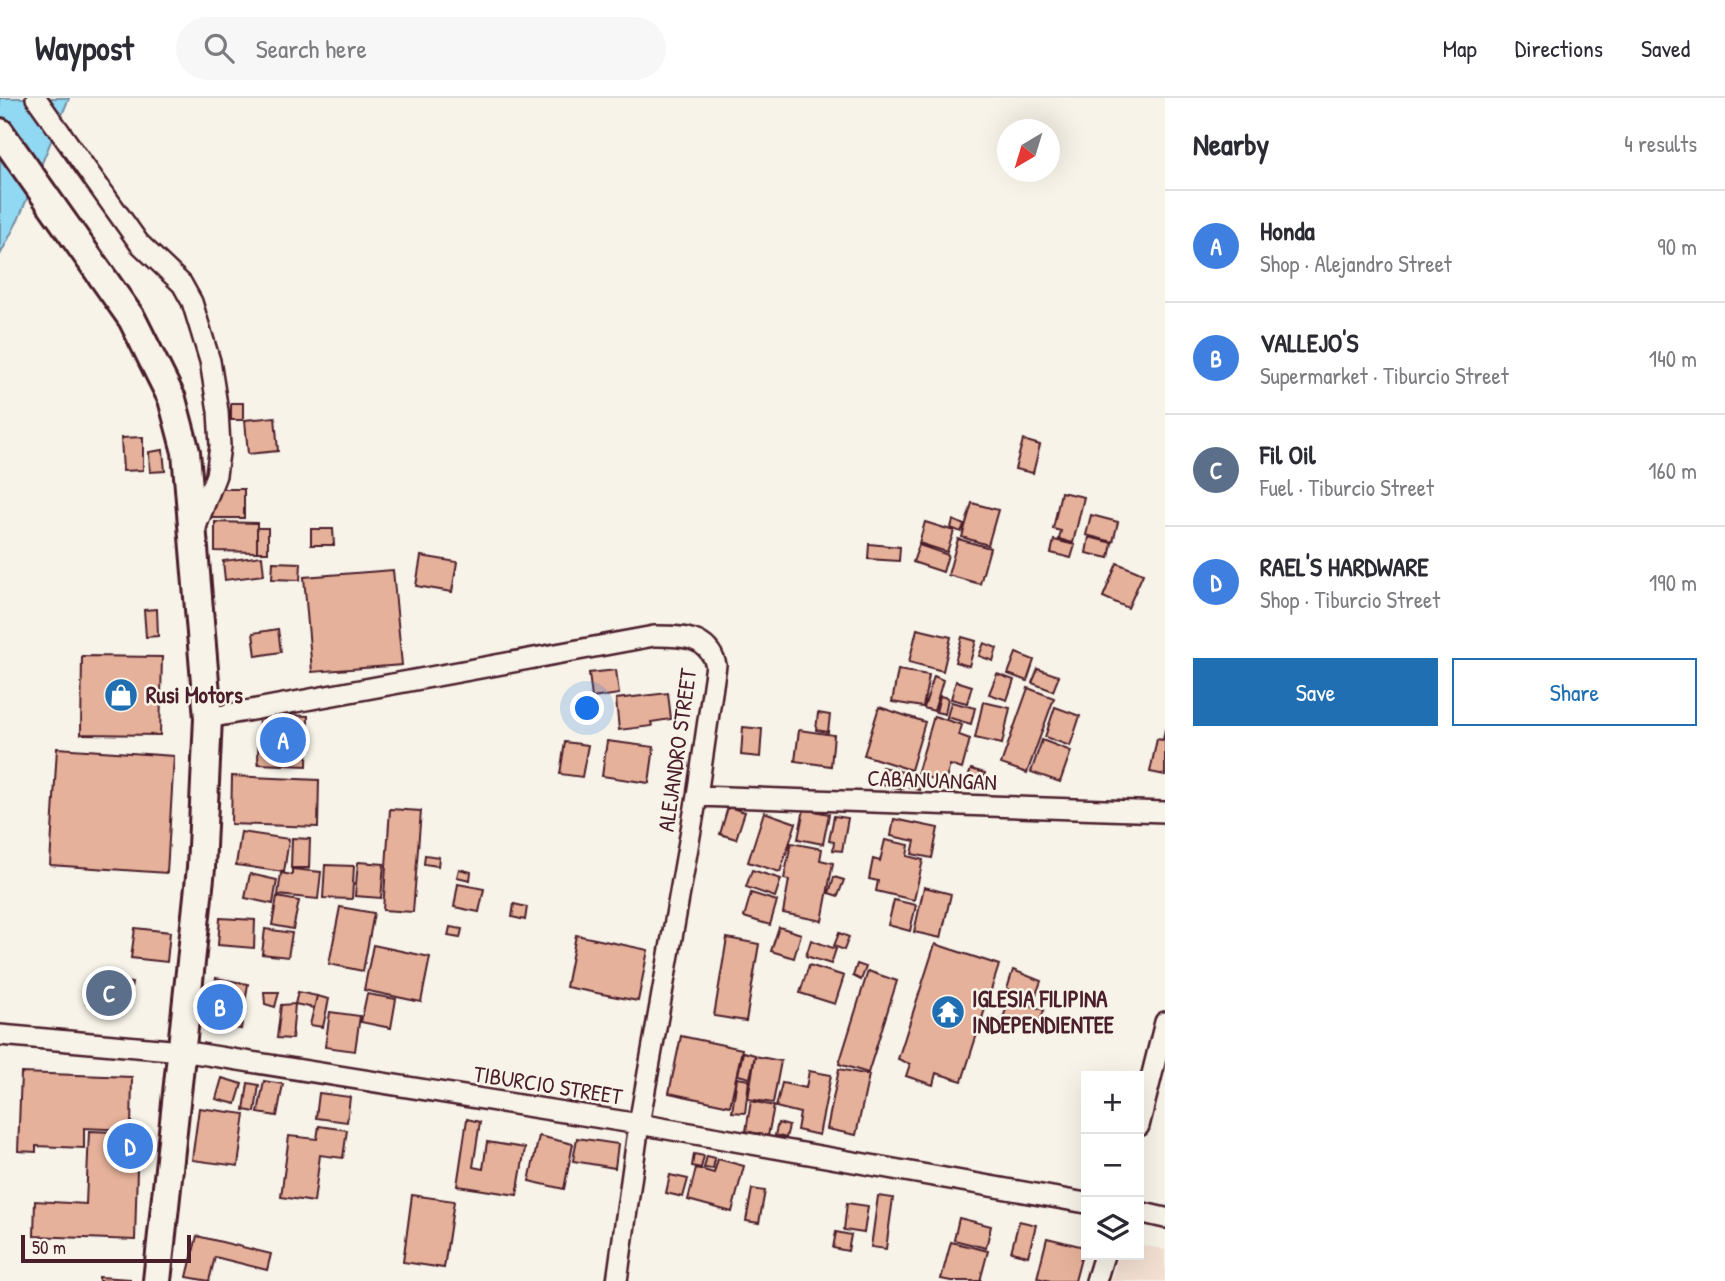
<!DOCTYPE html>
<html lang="en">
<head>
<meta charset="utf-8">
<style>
	body { margin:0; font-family:"Patrick Hand",sans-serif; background:#f7f7f7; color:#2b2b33 }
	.controls { position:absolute; right:21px; bottom:21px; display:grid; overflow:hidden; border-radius:0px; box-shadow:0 7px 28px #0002 }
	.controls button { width:63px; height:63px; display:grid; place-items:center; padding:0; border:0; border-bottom:2px solid #e1e1e2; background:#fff; color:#2b2b33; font:35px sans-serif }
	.compass { position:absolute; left:997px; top:21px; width:63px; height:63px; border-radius:50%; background:#fff; box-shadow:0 7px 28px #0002; rotate:218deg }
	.scale { position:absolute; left:21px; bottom:18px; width:170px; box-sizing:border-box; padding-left:7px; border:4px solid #4a1f2b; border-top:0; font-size:19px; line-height:24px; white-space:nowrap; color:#4a1f2b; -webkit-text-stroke:5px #f7f3e8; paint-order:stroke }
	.you { position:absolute; left:588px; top:611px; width:24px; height:24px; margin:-18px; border:5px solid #fff; border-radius:50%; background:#1a73e8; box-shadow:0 0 0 10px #1a73e833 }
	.badge { display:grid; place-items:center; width:46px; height:46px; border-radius:50%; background:#1f6fb2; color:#fff; font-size:23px; font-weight:700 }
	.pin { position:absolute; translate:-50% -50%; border:4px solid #fff; box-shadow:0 2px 7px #0006 }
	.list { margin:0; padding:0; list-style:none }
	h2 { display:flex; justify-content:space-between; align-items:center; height:91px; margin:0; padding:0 28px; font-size:30px }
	h2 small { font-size:23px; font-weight:400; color:#7c7c81 }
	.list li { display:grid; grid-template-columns:46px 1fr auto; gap:21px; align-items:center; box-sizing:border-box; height:112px; padding:0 28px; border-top:2px solid #e1e1e2 }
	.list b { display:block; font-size:26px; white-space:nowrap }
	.list p { margin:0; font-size:23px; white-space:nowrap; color:#7c7c81 }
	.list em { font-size:23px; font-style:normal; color:#7c7c81 }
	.actions { display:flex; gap:14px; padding:21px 28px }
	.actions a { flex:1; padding:16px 0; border:2px solid #1f6fb2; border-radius:0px; text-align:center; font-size:24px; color:#1f6fb2 }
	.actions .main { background:#1f6fb2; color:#fff }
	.icon { flex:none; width:38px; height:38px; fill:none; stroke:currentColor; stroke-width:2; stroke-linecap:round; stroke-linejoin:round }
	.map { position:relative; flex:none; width:1165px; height:1183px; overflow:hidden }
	header { display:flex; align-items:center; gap:42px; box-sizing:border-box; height:98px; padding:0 35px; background:#fff; border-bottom:2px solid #e1e1e2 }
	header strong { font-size:33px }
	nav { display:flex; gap:38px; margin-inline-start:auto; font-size:24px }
	.search { width:490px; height:63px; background:#f7f7f7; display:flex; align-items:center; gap:18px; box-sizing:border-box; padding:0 24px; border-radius:38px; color:#7c7c81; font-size:26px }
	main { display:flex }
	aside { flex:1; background:#fff }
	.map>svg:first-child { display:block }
	.built { fill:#f2dfd1 }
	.water { fill:#91d9f3; stroke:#758fa3; stroke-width:2 }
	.building { fill:#e6b19a; stroke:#4a1f2b; stroke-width:2 }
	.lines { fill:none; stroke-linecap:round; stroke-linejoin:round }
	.minor-casing { stroke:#4a1f2b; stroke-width:24 }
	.secondary-casing { stroke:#4a1f2b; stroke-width:32 }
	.minor { stroke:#f7f3e8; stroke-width:19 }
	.secondary { stroke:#f7f3e8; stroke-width:26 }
	.labels { text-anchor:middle; stroke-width:5; stroke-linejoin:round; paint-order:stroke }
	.poi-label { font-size:23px; font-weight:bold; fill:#4a1f2b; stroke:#f7f3e8; text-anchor:start }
	.street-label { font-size:23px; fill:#4a1f2b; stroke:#f7f3e8 }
</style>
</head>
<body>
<header>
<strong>Waypost</strong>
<div class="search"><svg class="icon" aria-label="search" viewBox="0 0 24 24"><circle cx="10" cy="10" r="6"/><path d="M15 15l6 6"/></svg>Search here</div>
<nav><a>Map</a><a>Directions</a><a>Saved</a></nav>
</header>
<main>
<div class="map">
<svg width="1165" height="1183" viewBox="0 0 1165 1183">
	<rect width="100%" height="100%" fill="#f7f3e8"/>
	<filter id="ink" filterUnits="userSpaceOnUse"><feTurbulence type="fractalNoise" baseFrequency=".0143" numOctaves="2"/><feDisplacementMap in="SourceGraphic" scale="14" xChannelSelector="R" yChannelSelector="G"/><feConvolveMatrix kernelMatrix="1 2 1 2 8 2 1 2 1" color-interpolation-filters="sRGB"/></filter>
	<g filter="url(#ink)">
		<path class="built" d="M1139,1146L1165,1152V1183H1111L1118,1157H1139Z"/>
		<path class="water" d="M0,0H69L19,120L0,157Z"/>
		<path class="building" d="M231,305H243V322H231Z
			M275,319L278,353L248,356L245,322Z
			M143,339V372L123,373L121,340Z
			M1023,342L1040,347L1033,375L1015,371Z
			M163,352L165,373L150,374L149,354Z
			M213,391H244V420H212Z
			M1061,394L1084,399L1073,445L1059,441L1061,433L1053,431Z
			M972,405L998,412L988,447L962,439Z
			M1091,417L1118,424L1113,444L1086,437Z
			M953,422L964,427L961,434L951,430Z
			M215,424L257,425V454L215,453Z
			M925,424L954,433L947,454L919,445Z
			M257,430H268V454H257Z
			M311,431H333L334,447H311Z
			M1089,439L1112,445L1109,460L1086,455Z
			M958,441L990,450L980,486L948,477Z
			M1054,442L1075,447L1071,460L1051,455Z
			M869,446L900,449L899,463L868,461Z
			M919,447L948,457L943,474L913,464Z
			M262,458L264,477L225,482L223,463Z
			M421,458L457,464L452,494L416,488Z
			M273,464L301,465L300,482L272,481Z
			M1117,465L1143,476L1128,510L1103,499Z
			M393,472L402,567L312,574L304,479Z
			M157,511L158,538L146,539L144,512Z
			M278,531L281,554L256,558L253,535Z
			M917,531L951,539L943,573L909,564Z
			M962,539L976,543L969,568L955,564Z
			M984,545L997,550L993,563L979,558Z
			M1016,555L1034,562L1027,583L1008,576Z
			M82,558L162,559L160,637L81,636Z
			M1038,571L1059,578L1053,593L1032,585Z
			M616,572L619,596L592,600L589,575Z
			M898,572L929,577L923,609L892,604Z
			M997,576L1014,582L1007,602L989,596Z
			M934,578L943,582L934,613L924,610Z
			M956,583L972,588L967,605L951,601Z
			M1028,590L1054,600L1027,675L1001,666Z
			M668,595L671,621L651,624L652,628L619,632L616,601Z
			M940,598L948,600L945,616L936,614Z
			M951,604L975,610L971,626L947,619Z
			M983,604L1010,610L1002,646L975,640Z
			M879,609L925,624L911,672L864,657Z
			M1055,609L1080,618L1070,648L1045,639Z
			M818,615L830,617L828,634L816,632Z
			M259,616L308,618L307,668L258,666Z
			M934,618L962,627L959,637L970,641L962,671L950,667L945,685L917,676Z
			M743,629L762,631L760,659L741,657Z
			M1165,631V677L1150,674L1157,641L1163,642Z
			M799,632L834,637L831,668L795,663Z
			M1042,642L1071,653L1060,684L1031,674Z
			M607,643L654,649L649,685L602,678Z
			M565,644L588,647L582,679L560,676Z
			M57,650L174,658L167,775L50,767Z
			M882,669L907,675L903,691L878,685Z
			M971,671L985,675L981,689L966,685Z
			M913,677L923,681L920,692L909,689Z
			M232,678L319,682L318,729L231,726Z
			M728,709L745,714L736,741L720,736Z
			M390,711L421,713L413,814L383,812Z
			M804,711L829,716L823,746L798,741Z
			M764,714L796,725L780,774L748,764Z
			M834,718L848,720L842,753L833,752L834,744L829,743Z
			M894,721L938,730L932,760L912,756L915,743L891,738Z
			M241,734L289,741L284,774L236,767Z
			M292,740L310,741L309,770H291Z
			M885,742L909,747L907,758L923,762L914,802L876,793L878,783L869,781L873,761L880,763Z
			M791,745L822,751L820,762L833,765L822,823L783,815L789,782L784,781Z
			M425,757L439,759L438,768L424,766Z
			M358,764L384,766L381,800L355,798Z
			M325,767L354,768L352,801L323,800Z
			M292,771L321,774L318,801L278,797L281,775L292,777Z
			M459,771L471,774L470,782L457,779Z
			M752,772L781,781L775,799L746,789Z
			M250,776L277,782L273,806L245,800Z
			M834,779L844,782L838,798L829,795Z
			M458,786L484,791L479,814L454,809Z
			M924,789L951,796L941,840L914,834Z
			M751,795L777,803L770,827L744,819Z
			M277,799L299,803L293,831L272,827Z
			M894,802L916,807L910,833L888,827Z
			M514,806L527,809L525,822L512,819Z
			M340,809L374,815L363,873L329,866Z
			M220,820L255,822L254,850L218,847Z
			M450,829L462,831L460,840L448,838Z
			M779,829L801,836L794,860L771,853Z
			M135,830L170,834L167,864L131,860Z
			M265,831L292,835L288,859L262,856Z
			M839,835L849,839L844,852L834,848Z
			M576,837L648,852L638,903L566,889Z
			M727,840L759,846L746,923L714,918Z
			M811,842L836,851L831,866L806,858Z
			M935,846L999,867L962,983L936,975L933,987L906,978L910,966L898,961Z
			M373,847L430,859L421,904L364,892Z
			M857,866L866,869L861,882L853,878Z
			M809,867L844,878L835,906L800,895Z
			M1013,872L1041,883L1032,908L1044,912L1036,934L1002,922L1013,894L1007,891Z
			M868,873L897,883L868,975L839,966Z
			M91,878L132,885L127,912L86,905Z
			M216,880L248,886L241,931L209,926Z
			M264,894H279L275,909L265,906Z
			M298,894L317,898L314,910L295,906Z
			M367,896L396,901L391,930L361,924Z
			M317,898L329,901L323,929L310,927Z
			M295,906L292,941L277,940L281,907Z
			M330,914L360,918L355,953L325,949Z
			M681,938L742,951L730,1008L669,995Z
			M743,954L755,957L750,980L738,977Z
			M755,958L781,963L773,1005L748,1001Z
			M839,971L869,977L856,1037L827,1031Z
			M809,973L831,977L819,1037L797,1032L800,1015L776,1009L782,985L806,990Z
			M21,975L132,979L131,1032L84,1030V1050L36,1048V1054L18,1053Z
			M222,980L242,986L236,1006L216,1001Z
			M737,980L749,982L745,1015L732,1014Z
			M264,983L283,986L277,1018L258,1015Z
			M248,985L259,987L255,1014L244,1012Z
			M319,995L350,999L347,1024L316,1020Z
			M751,1003L774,1008L768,1038L746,1033Z
			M199,1010L245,1016L238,1068L192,1062Z
			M467,1021L480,1024L473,1069L483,1071L487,1044L525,1050L517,1097L457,1088Z
			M778,1025L789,1028L786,1040L775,1037Z
			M319,1028L347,1032L343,1060L320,1057L314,1104L281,1099L289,1038L317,1041Z
			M89,1033L138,1035L135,1142L34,1138L35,1103L86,1106Z
			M539,1038L573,1046L564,1091L529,1083Z
			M577,1040L618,1046L615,1070L573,1063Z
			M694,1056L704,1058L701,1070L692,1068Z
			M707,1058L715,1060L713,1071L704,1070Z
			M718,1061L744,1068L732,1114L688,1102L696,1070L714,1075Z
			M670,1077L688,1081L683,1099L666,1095Z
			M752,1091L765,1093L759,1125L746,1123Z
			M412,1097L454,1103L444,1170L403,1164Z
			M878,1098L893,1100L886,1151L871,1149Z
			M847,1105L868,1108L864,1135L844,1132Z
			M959,1120L991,1128L986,1150L954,1142Z
			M1019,1123L1036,1127L1028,1158L1011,1154Z
			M836,1134L851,1137L848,1153L833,1150Z
			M197,1138L271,1156L267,1172L215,1159L209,1183L187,1179Z
			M1047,1140L1084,1149L1075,1183H1051L1037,1180Z
			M951,1144L988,1153L980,1183H951L941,1181Z
			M99,1179L130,1181V1183H99Z"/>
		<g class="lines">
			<g class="minor-casing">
				<path id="minor" d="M36,0L139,145L182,186L192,204L210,263L218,313L220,348L216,377L194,434
					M208,620L654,538C680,538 708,537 716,567L697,698L639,1026L617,1183
					M697,698L1165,714
					M0,937L182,953L639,1026L1086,1105
					M1139,1028L1165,924
					M1139,1114L1165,1120
					M1096,1183L1104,1157"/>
			</g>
			<g class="secondary-casing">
				<path id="secondary" d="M0,34L132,221L172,301L186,354L208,620L201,770L157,1183"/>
			</g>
			<use href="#minor" class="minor"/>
			<use href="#secondary" class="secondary"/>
		</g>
	</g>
	<defs>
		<g id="shop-disc" transform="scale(1.75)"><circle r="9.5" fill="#1f6fb2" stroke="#f7f3e8"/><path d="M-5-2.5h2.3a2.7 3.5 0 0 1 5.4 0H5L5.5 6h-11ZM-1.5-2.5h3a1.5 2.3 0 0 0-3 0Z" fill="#fff"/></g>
		<g id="temple-disc" transform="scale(1.75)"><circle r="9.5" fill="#1f6fb2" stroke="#f7f3e8"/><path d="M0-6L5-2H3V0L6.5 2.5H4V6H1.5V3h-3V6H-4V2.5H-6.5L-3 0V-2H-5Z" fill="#fff"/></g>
	</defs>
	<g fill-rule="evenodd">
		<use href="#shop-disc" x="121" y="597"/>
		<use href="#temple-disc" x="948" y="914"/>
	</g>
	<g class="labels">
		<g class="poi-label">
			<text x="146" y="605">Rusi Motors</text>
			<text x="972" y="909">IGLESIA FILIPINA<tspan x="972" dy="26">INDEPENDIENTEE</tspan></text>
		</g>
		<g class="street-label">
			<text transform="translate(677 652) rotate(-82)" y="8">ALEJANDRO STREET</text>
			<text transform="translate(932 682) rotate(2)" y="8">CABANUANGAN</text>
			<text transform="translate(548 987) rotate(9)" y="8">TIBURCIO STREET</text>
		</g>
	</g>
</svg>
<div class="controls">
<button>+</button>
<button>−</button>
<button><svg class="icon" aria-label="layers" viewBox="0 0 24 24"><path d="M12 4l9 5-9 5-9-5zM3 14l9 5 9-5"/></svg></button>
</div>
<svg class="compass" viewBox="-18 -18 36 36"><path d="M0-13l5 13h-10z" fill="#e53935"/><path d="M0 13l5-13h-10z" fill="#7c7c81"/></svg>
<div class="scale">50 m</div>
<div class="you"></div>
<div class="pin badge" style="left:283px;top:642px;background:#3f7fe0">A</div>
<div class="pin badge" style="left:220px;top:909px;background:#3f7fe0">B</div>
<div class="pin badge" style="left:109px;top:895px;background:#5c6f8a">C</div>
<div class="pin badge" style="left:130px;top:1048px;background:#3f7fe0">D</div>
</div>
<aside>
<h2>Nearby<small>4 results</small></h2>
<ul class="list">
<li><span class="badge" style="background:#3f7fe0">A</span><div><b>Honda</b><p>Shop · Alejandro Street</p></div><em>90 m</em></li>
<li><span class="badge" style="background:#3f7fe0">B</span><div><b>VALLEJO'S</b><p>Supermarket · Tiburcio Street</p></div><em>140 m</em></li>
<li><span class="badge" style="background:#5c6f8a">C</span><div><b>Fil Oil</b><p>Fuel · Tiburcio Street</p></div><em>160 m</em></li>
<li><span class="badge" style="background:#3f7fe0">D</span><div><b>RAEL'S HARDWARE</b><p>Shop · Tiburcio Street</p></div><em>190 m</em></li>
</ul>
<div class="actions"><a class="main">Save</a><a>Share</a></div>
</aside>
</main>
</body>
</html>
